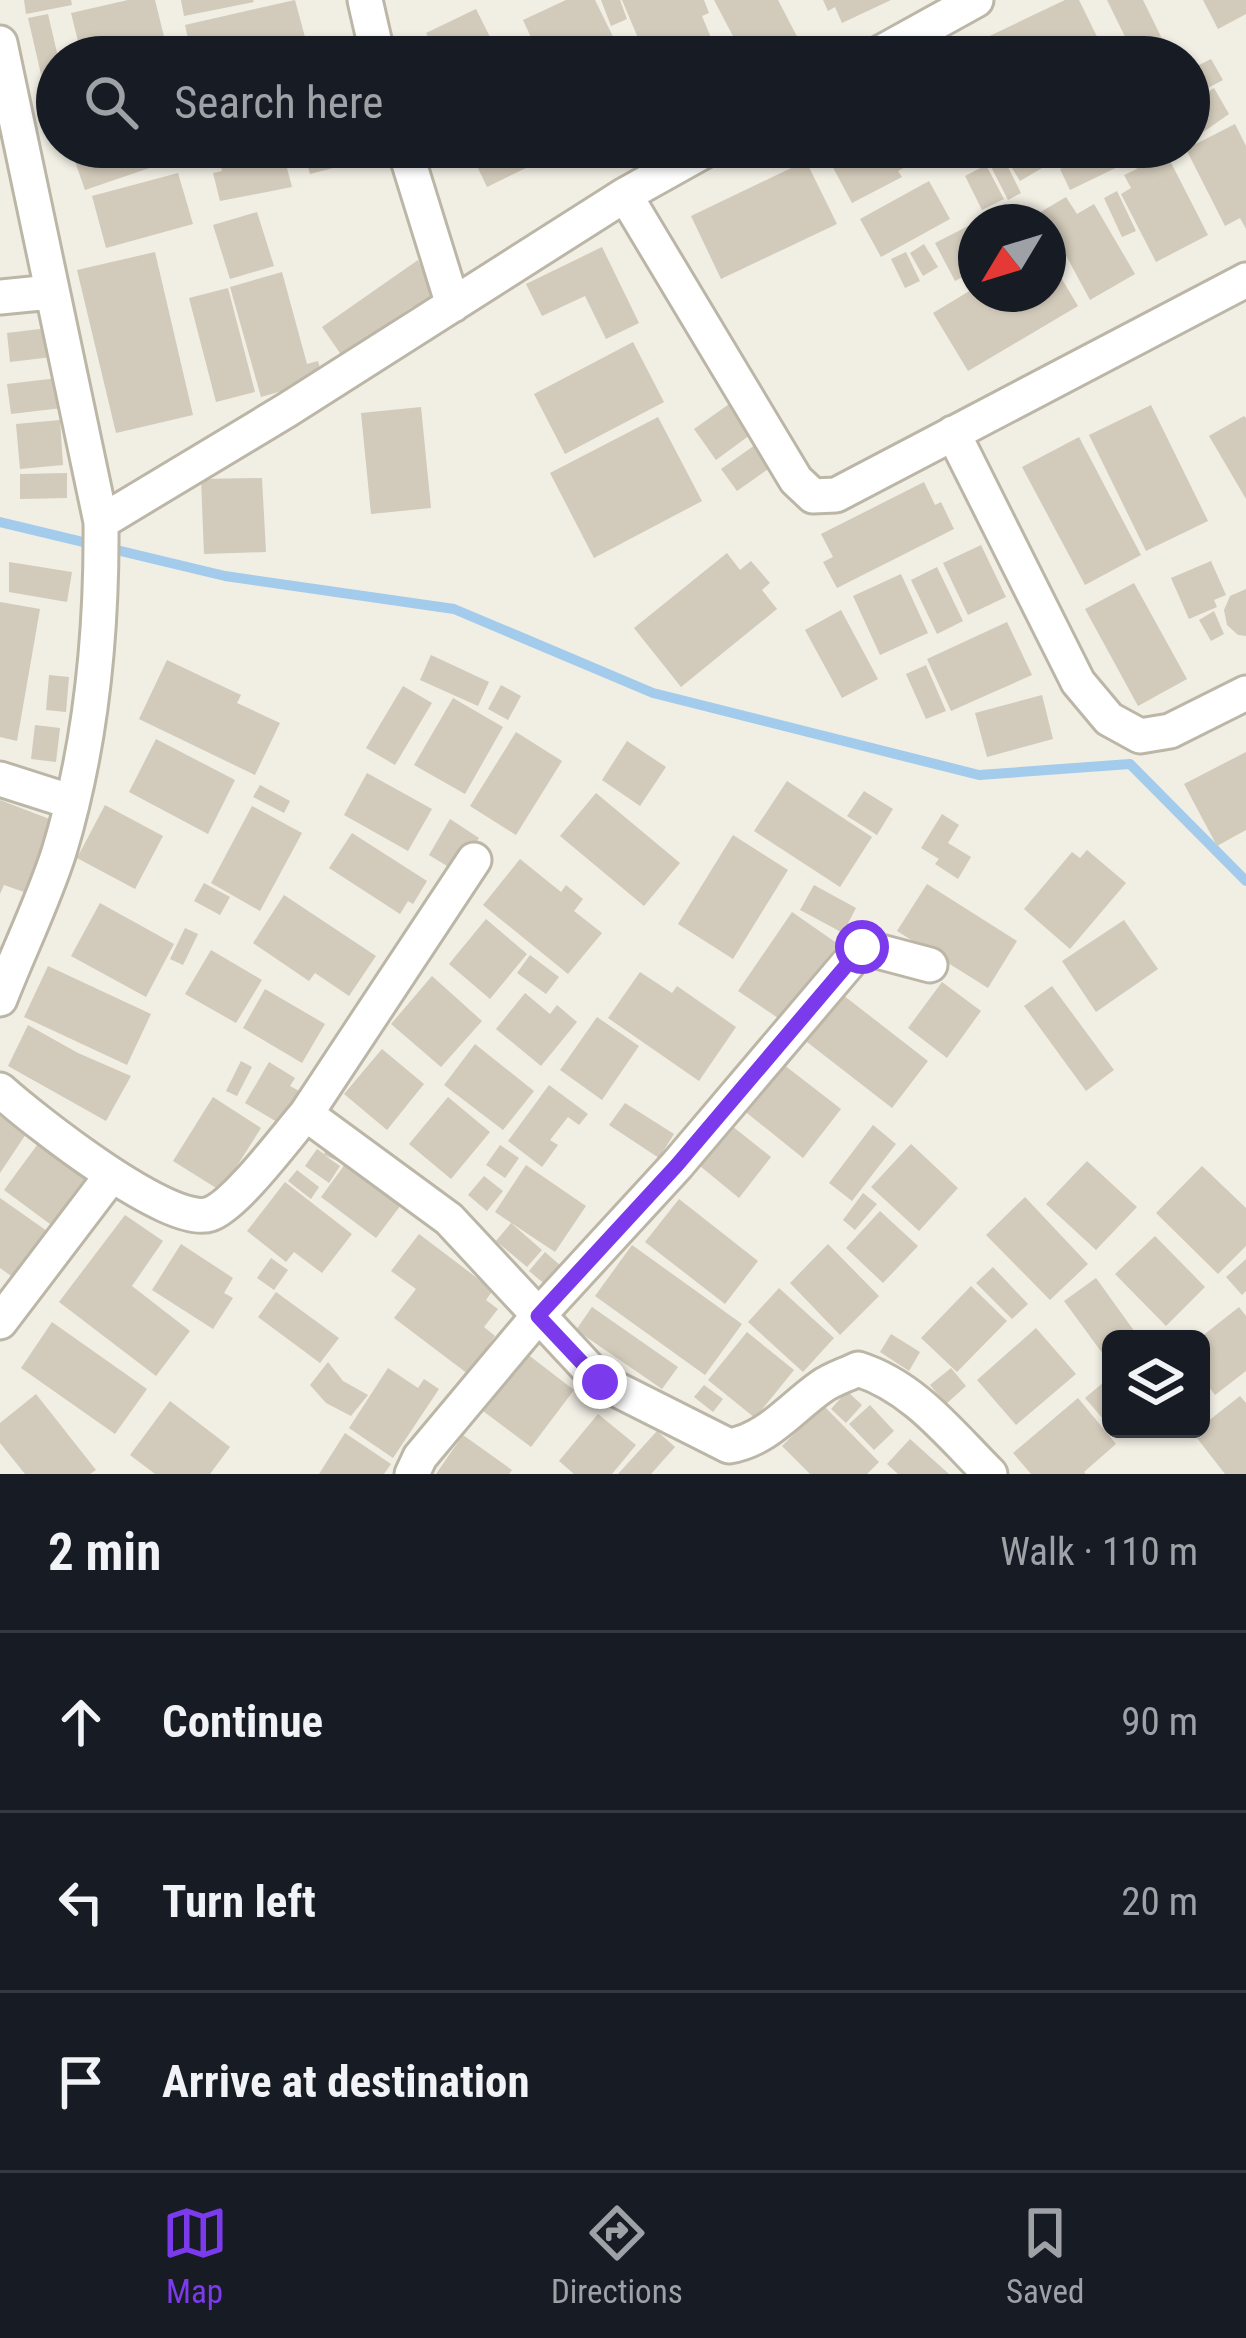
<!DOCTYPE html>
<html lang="en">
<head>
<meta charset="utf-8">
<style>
	body { margin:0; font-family:"Roboto Condensed",sans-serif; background:#20242c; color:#f1f3f6 }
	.controls { position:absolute; right:36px; bottom:36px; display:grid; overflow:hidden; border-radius:18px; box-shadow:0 3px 9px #0004 }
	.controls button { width:108px; height:108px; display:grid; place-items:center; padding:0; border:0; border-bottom:3px solid #363941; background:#171b24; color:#f1f3f6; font:60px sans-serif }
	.compass { position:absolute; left:958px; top:204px; width:108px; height:108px; border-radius:50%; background:#171b24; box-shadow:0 3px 9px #0004; rotate:232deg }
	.stop { position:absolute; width:36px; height:36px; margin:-27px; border:9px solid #7c3aed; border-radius:50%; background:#fff }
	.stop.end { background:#7c3aed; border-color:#fff; box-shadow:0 3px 12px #0008 }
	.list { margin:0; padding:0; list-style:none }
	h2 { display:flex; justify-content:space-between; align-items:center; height:156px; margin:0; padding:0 48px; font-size:51px }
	h2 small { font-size:39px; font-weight:400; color:#9ea1a6 }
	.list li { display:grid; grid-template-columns:78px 1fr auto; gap:36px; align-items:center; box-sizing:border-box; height:180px; padding:0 48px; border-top:3px solid #363941 }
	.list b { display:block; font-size:45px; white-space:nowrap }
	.list em { font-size:39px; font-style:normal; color:#9ea1a6 }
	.icon { flex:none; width:66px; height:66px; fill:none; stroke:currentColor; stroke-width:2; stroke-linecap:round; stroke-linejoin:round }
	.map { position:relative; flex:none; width:1246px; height:1474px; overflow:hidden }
	.search { position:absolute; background:#171b24; box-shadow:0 3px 9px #0004; left:36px; right:36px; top:36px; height:132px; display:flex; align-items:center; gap:30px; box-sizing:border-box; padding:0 42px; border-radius:66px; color:#9ea1a6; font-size:45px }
	.sheet { height:696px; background:#171b24 }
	nav { display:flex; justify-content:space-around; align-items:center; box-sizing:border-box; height:168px; border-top:3px solid #363941; background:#171b24; font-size:33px; color:#9ea1a6 }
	nav a { display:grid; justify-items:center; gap:6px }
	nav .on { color:#7c3aed }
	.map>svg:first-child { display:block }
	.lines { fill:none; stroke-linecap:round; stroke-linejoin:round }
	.stream { stroke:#a3cbec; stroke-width:10 }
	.building { fill:#d2caba }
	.minor-casing { stroke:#bcb6a7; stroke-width:39 }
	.minor { stroke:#fff; stroke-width:33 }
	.route { stroke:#7c3aed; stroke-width:15 }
</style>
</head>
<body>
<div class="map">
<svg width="1246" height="1474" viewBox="0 0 1246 1474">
	<rect width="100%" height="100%" fill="#f1eee4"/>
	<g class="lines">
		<path class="stream" d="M0,522L225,576L454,609L653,693L979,775L1130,764L1246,881"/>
	</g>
	<path class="building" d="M24,0H71L72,5L26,14Z
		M128,0H155L169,57H82L71,13Z
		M181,0H253L254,2L184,16Z
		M295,0L309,52L289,57H192L185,25Z
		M566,0H595L623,57H540L523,20Z
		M601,0H620L627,19L611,26Z
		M622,0H704L709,13L702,16L719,57H646Z
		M714,0H778L803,48L786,57H744Z
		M823,0H891L842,23L835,7L828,11Z
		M1065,0H1079L1107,57H961L958,51Z
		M1107,0H1143L1171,57H1135Z
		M1203,0H1246V14L1218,29Z
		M476,9L491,39L454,57H438L426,33Z
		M48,14L58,57L55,135L28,18Z
		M1211,59L1223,80L1189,98V70Z
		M1214,88L1229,114L1189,142V103Z
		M1235,124L1246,146V229L1240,218L1225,226L1186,149Z
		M70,147H161L167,162L85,190Z
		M216,147H264L267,161L284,157L292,187L220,201L213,173L222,171Z
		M302,147H336L341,166L310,174Z
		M468,147H569L487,187Z
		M822,147H958L929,162L926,156L898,171L902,177L852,203Z
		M981,147H998L1021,193L1008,200Z
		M999,147H1078L1020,181Z
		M1105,147H1121L1128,162L1070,190L1060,169Z
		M1159,147H1163L1208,235L1156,262L1121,194L1131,188L1124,175L1137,169L1132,160Z
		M806,161L837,224L721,279L691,216Z
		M986,165L1004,199L982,210L965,176Z
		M178,173L193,224L106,248L92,196Z
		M929,181L950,219L881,257L860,219Z
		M1117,191L1136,231L1122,237L1104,198Z
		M1066,197L1077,214L1094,204L1135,274L1090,300L1048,222L1039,213Z
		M257,212L274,266L230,279L213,225Z
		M976,222V270L955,281L935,243Z
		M924,244L938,267L923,276L910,253Z
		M602,247L639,323L606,339L585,296L542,316L526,284Z
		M155,252L193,415L116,433L77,270Z
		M906,252L920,281L905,288L891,259Z
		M1048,256L1078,306L968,371L933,313L976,287V294H1048Z
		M418,260L436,302L419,315L412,307L385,326L391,333L363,354L357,346L342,356L322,327Z
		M282,272L307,364L318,361L323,379L261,397L230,287Z
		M228,288L255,392L216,402L189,298Z
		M48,328L52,357L10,362L7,333Z
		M633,342L664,402L565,454L534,394Z
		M58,378L62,408L11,414L7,384Z
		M732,402L754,432L716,460L694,429Z
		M1151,405L1208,521L1146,551L1089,435Z
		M421,407L431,508L371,514L361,413Z
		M1244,416L1246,418V499L1209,436Z
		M658,417L702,501L594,558L550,473Z
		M60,420L63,465L20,469L16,424Z
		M1079,437L1141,555L1085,585L1022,467Z
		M755,445L771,467L737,491L721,469Z
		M67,473V498L20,499V474Z
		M262,478L266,552L204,554L201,479Z
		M924,482L935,505L941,502L954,529L837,588L823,562L833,557L821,534Z
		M981,545L1006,597L968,615L943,563Z
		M727,553L740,570L751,561L770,583L762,590L777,609L681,687L634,628Z
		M1211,561L1226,595L1214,600L1217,607L1189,619L1171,578Z
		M9,562L72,572L67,602L9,592Z
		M937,567L963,621L937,634L911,580Z
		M901,574L928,633L880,655L853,596Z
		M1134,583L1187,679L1138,706L1085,609Z
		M1246,589V636L1238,635L1227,625L1224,610L1230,596Z
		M0,602L40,609L17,741L0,737Z
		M841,610L878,679L842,698L805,630Z
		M1214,611L1224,634L1211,641L1199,620Z
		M1007,622L1032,675L951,711L927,659Z
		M431,655L489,682L478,706L420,680Z
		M167,660L241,695L237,703L280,723L255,775L139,719Z
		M926,665L946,711L926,719L906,674Z
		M49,675L69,677L66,712L46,710Z
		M501,685L521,696L508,720L488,709Z
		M403,686L432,703L395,765L366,748Z
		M1042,695L1053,739L987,757L975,713Z
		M453,698L503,727L465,794L414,765Z
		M35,725L60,728L56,762L31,759Z
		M516,732L562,761L516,835L470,806Z
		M156,739L235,780L208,834L129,792Z
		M627,741L666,767L640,806L602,780Z
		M1246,752V830L1217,846L1184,784Z
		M367,773L432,809L408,851L344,815Z
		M787,781L872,837L840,887L754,831Z
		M260,785L290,801L284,813L253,797Z
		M864,791L893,809L877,835L847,816Z
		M596,793L680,863L644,906L560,836Z
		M0,800L52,820L24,892L4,885L0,894Z
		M105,805L163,836L135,889L77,858Z
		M252,806L302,833L260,911L211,883Z
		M942,814L959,825L948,843L971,857L958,879L935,864L939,859L921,848Z
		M450,819L479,838L457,872L429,855Z
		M352,833L427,881L413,904L408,901L400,914L329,868Z
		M733,835L788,870L733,959L678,924Z
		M1087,850L1126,883L1070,949L1024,909L1072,852L1080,858Z
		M520,859L561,892L566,885L583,899L574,911L602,933L568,974L483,905Z
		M204,883L230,897L220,915L194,901Z
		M927,884L1017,941L988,988L897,931Z
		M814,885L856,908L843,933L800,910Z
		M284,895L376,956L349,996L315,973L309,981L253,943Z
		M100,903L174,944L146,997L71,956Z
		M792,912L838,944L784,1022L738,991Z
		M486,919L527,954L490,999L449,964Z
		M1124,920L1158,969L1096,1012L1062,961Z
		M185,928L198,934L183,965L170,959Z
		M211,950L262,980L236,1023L185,994Z
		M530,955L559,977L546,994L517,973Z
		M48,966L151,1014L127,1065L24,1017Z
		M640,972L672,993L677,986L736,1027L699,1081L608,1018Z
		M432,976L482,1021L441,1067L391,1024Z
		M942,982L981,1011L947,1058L908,1028Z
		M1052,986L1114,1070L1086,1091L1024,1006Z
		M265,989L325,1024L302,1063L243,1028Z
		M525,993L550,1014L557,1005L577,1022L541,1066L496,1029Z
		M843,995L928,1061L892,1108L807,1042Z
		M597,1017L639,1046L602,1100L560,1070Z
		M28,1025L78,1053L131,1076L106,1121L8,1066Z
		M475,1044L534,1091L503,1130L444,1085Z
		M382,1049L424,1084L387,1130L344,1094Z
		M241,1061L252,1067L237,1096L226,1091Z
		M779,1061L841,1109L803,1158L742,1109Z
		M269,1062L295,1078L290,1086L301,1092L282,1125L245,1103Z
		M549,1085L588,1114L579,1125L568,1117L550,1140L558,1145L542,1167L508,1141Z
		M213,1097L261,1128L221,1191L173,1161Z
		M448,1097L490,1132L451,1179L409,1144Z
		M625,1103L674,1134L659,1158L609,1125Z
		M0,1116L26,1134L0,1173Z
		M873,1125L896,1144L852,1201L829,1183Z
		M732,1126L771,1157L739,1198L700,1166Z
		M43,1137L93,1174L54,1227L4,1190Z
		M330,1142L346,1149L340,1162L324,1155L340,1166L329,1183L305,1166L317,1149L324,1154Z
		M911,1144L958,1188L919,1231L871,1187Z
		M500,1145L519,1158L505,1178L486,1165Z
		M351,1156L407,1197L376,1238L321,1197Z
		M1087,1161L1137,1207L1096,1250L1046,1204Z
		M526,1165L586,1206L555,1252L495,1212Z
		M1202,1166L1246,1208V1246L1218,1274L1156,1213Z
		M297,1170L319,1187L311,1199L288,1181Z
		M484,1176L503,1191L487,1211L468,1195Z
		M285,1182L352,1234L322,1273L294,1252L286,1262L247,1231Z
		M863,1193L877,1204L855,1230L843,1220Z
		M1025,1197L1088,1264L1050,1300L986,1235Z
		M0,1198L47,1231L14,1278L0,1268Z
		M679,1199L758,1261L725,1304L645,1242Z
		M880,1211L918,1246L883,1283L846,1248Z
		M125,1215L163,1241L132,1286L190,1331L156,1376L59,1302Z
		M511,1223L542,1250L527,1267L496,1241Z
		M419,1234L493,1290L486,1300L498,1309L484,1327L495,1336L468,1374L394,1318L416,1289L391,1271Z
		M1155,1236L1205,1287L1166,1326L1115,1274Z
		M181,1244L233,1278L224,1293L233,1298L213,1329L152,1290Z
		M828,1244L879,1296L840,1335L790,1283Z
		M632,1245L742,1324L705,1375L595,1296Z
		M545,1252L569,1273L553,1291L529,1271Z
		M271,1258L288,1270L274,1290L257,1278Z
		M1246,1259V1291L1242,1295L1226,1277Z
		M993,1267L1028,1304L1012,1319L976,1283Z
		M1096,1278L1140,1339H1111V1365L1064,1301Z
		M971,1286L1007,1321L957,1372L921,1338Z
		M779,1288L834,1338L803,1372L748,1322Z
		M276,1292L339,1338L320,1363L258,1317Z
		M592,1307L678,1367L662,1389L576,1330Z
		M1239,1307L1246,1316V1371L1215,1395L1201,1377V1337Z
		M52,1322L147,1389L115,1434L21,1368Z
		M1036,1328L1076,1374L1016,1425L977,1380Z
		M747,1332L794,1370L755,1418L708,1380Z
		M891,1334L920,1352L909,1371L880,1352Z
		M522,1350L574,1390L531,1447L479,1408Z
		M328,1362L343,1381L368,1395L351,1416L326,1403L310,1385Z
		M388,1368L418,1388L424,1379L439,1389L393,1458L349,1428Z
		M951,1368L966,1386L946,1404L930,1385Z
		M1111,1376V1428L1085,1398Z
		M704,1385L723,1399L713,1412L694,1397Z
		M847,1391L862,1405L846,1423L831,1409Z
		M36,1394L96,1470L90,1474H25L0,1443V1423Z
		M1240,1396L1246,1403V1474H1225L1193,1433Z
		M1078,1398L1116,1444L1084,1472L1086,1474H1031L1013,1453Z
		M170,1401L230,1447L210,1474H155L130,1455Z
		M823,1405L879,1462L867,1474H810L782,1446Z
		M870,1405L894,1431L874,1450L849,1424Z
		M598,1414L636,1445L612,1474H574L559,1461Z
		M657,1431L675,1447L651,1474H618Z
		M345,1433L391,1464L384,1474H319Z
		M463,1435L512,1470L509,1474H436Z
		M910,1439L949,1474H898L887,1464Z"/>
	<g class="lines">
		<g class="minor-casing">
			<path id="minor" d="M365,0L378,57
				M0,43L101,522C102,632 91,747 59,852C43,902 19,950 0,999
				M873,57L976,0
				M404,147L453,305
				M625,195L796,480L813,496L836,495L1246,280
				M0,297L51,292
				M953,433L1078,682L1109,719L1140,736L1170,731L1246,693
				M101,522L287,410L625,195L711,147
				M0,779L69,801
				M0,1090C31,1118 171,1229 210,1214C236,1205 286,1137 306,1114L449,1219L600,1381L729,1446C767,1440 791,1408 821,1387C832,1379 846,1375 858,1369C914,1387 949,1433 990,1474
				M306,1114L474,860
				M0,1322L111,1176
				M412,1474L420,1457L538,1316L677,1165L862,947L930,965"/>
		</g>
		<use href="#minor" class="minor"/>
	</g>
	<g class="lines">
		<path class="route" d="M600,1382L538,1316L677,1165L862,947"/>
	</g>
</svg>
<div class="controls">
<button><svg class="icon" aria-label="layers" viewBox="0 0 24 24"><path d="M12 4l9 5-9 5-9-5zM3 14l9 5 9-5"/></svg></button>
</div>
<svg class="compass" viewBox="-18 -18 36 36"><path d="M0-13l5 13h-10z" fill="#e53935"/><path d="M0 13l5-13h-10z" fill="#9ea1a6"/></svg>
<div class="stop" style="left:862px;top:947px"></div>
<div class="stop end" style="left:600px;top:1382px"></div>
<div class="search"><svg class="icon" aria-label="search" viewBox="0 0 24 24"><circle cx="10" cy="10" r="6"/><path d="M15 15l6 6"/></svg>Search here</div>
</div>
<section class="sheet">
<h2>2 min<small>Walk · 110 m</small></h2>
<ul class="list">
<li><svg class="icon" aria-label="ahead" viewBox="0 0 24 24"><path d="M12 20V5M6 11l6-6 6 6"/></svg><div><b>Continue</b></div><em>90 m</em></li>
<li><svg class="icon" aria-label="left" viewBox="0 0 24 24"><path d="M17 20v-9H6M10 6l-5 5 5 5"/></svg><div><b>Turn left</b></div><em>20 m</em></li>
<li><svg class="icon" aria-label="arrive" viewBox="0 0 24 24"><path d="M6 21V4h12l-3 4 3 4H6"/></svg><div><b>Arrive at destination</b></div></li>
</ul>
</section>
<nav>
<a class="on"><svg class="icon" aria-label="map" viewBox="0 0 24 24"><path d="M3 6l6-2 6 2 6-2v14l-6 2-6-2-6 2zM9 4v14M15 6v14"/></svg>Map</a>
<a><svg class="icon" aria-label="directions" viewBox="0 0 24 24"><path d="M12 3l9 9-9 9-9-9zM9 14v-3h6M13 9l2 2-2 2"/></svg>Directions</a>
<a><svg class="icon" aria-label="saved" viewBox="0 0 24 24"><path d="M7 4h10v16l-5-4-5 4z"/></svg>Saved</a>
</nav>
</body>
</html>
